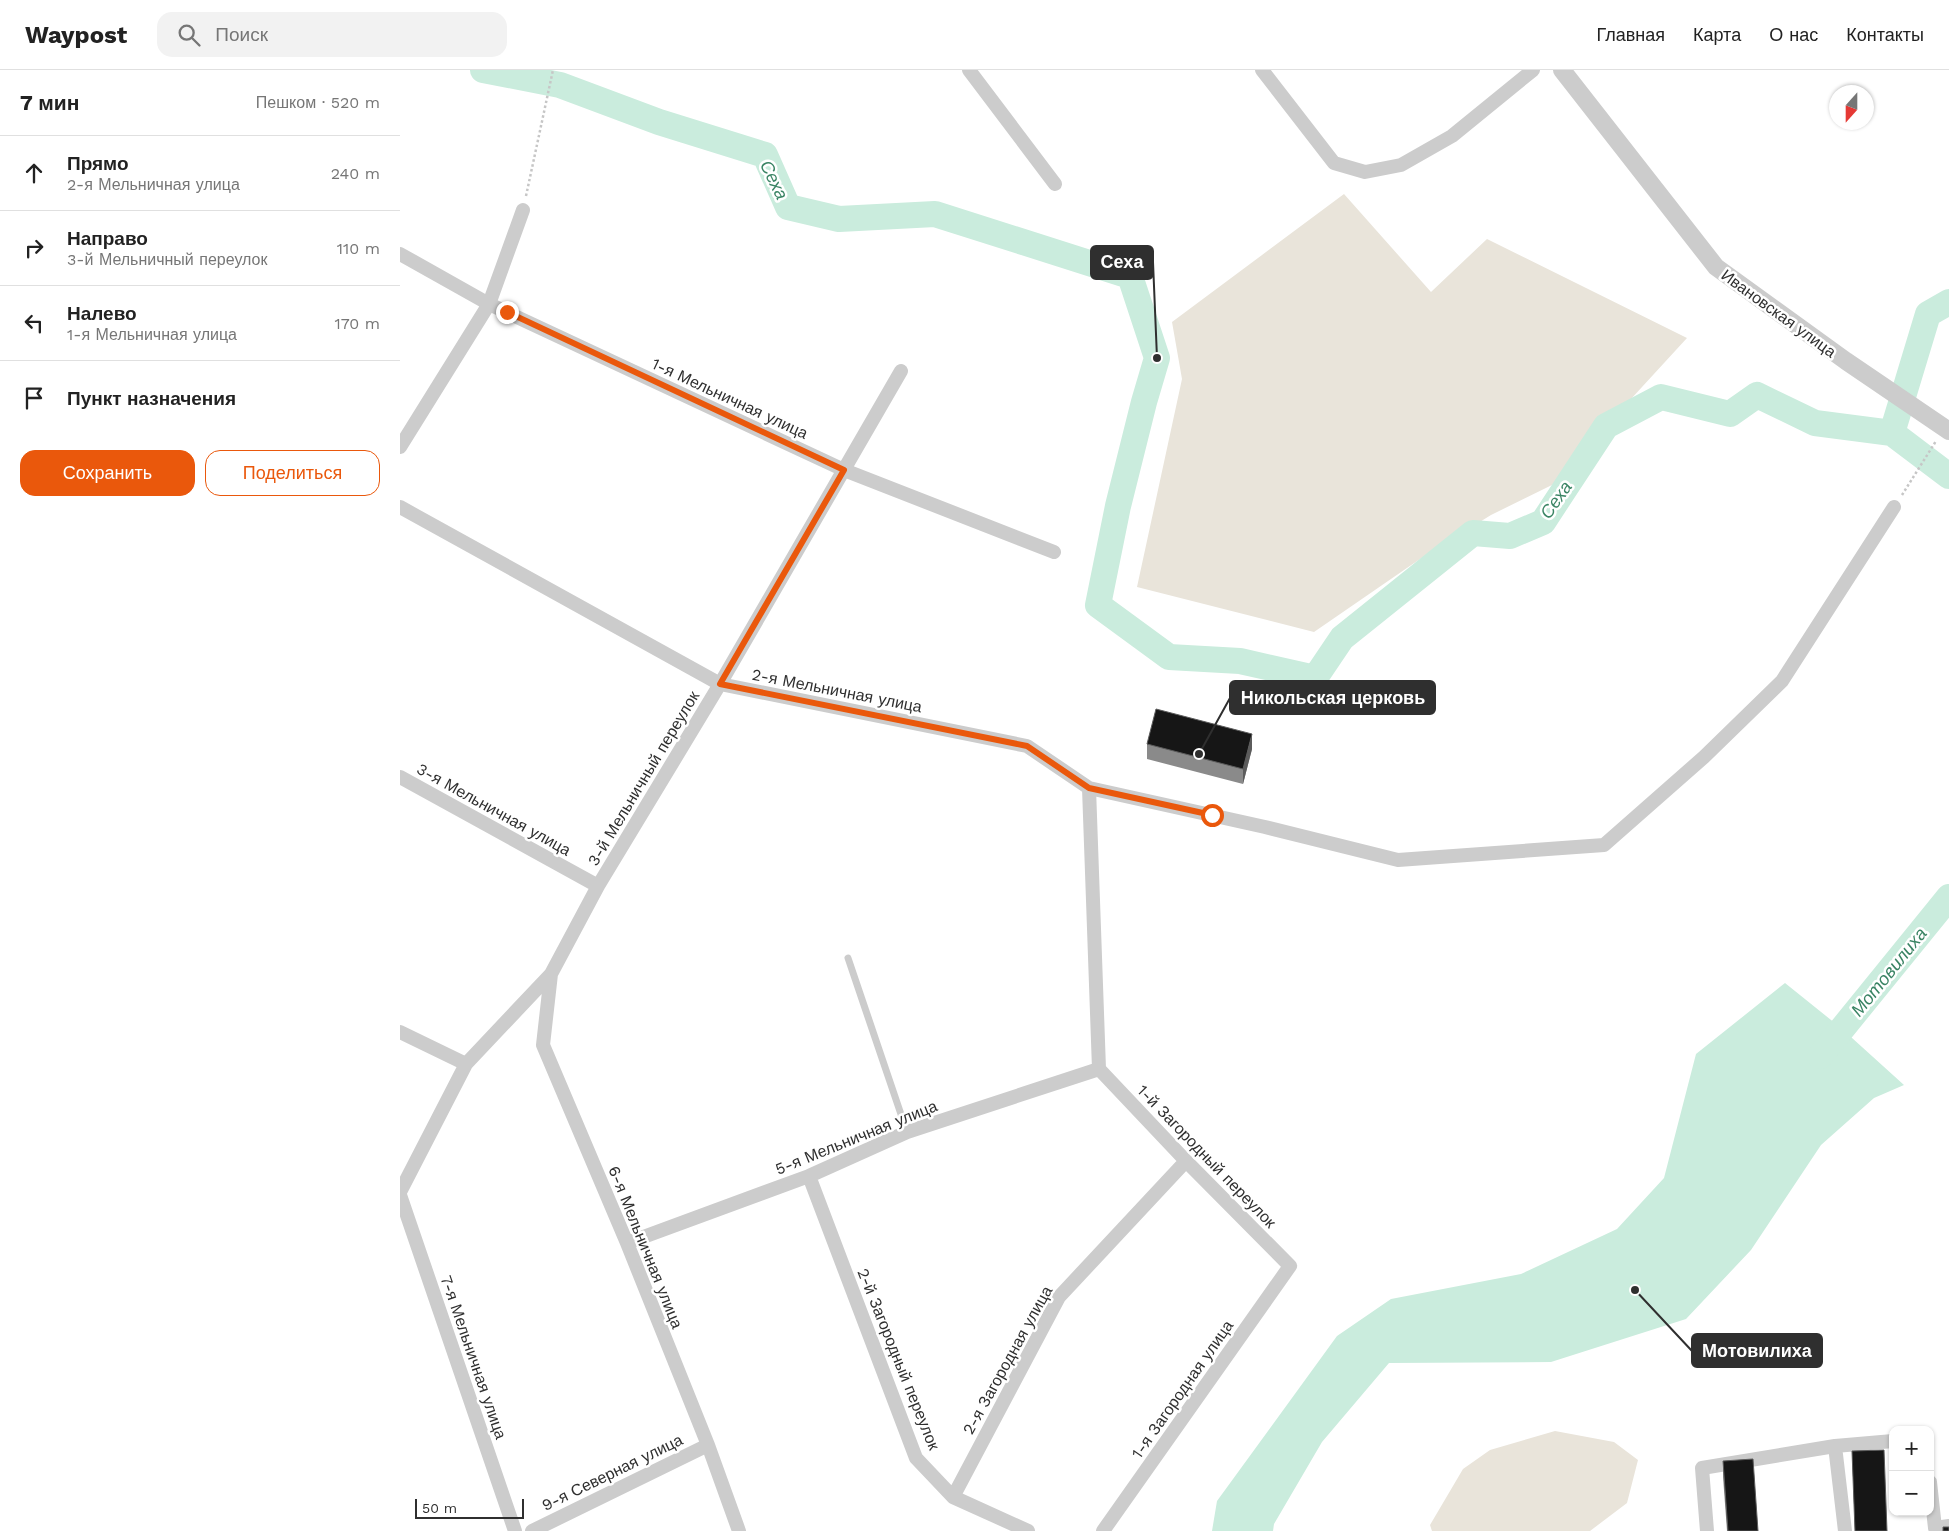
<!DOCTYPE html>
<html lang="ru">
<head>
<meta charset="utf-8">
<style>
	body { margin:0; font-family:"Work Sans",sans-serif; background:#f2f2f2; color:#222 }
	.controls { position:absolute; right:15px; bottom:15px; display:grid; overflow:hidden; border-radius:10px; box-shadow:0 1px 4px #0004 }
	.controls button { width:45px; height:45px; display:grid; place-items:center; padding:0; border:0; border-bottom:1px solid #e0e0e0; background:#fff; color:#222; font:25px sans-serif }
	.compass { position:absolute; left:1429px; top:15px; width:45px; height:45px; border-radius:50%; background:#fff; box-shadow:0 1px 4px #0004; rotate:201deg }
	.scale { position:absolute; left:15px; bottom:12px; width:109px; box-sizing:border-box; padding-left:5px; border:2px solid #2f2f2f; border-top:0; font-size:14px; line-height:18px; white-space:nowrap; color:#2f2f2f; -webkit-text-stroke:4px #fff; paint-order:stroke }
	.stop { position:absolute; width:15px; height:15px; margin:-11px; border:4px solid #ea580c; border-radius:50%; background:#fff }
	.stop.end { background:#ea580c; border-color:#fff; box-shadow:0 1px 5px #0008 }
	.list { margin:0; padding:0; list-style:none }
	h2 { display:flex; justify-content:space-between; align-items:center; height:65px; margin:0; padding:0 20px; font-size:21px }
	h2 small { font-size:16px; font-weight:400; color:#767676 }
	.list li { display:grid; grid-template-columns:32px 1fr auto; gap:15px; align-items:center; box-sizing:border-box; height:75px; padding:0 20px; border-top:1px solid #e0e0e0 }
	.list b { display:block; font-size:19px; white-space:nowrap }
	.list p { margin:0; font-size:16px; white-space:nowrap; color:#767676 }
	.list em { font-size:16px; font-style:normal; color:#767676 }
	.actions { display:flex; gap:10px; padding:15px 20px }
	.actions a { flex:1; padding:11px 0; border:1px solid #ea580c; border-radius:15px; text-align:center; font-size:18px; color:#ea580c }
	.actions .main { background:#ea580c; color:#fff }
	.icon { flex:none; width:28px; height:28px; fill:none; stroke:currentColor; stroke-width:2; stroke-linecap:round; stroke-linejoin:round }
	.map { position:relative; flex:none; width:1549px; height:1461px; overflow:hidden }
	header { display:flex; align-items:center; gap:30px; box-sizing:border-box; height:70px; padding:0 25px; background:#fff; border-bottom:1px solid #e0e0e0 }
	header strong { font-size:24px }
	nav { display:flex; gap:28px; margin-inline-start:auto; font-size:18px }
	.search { width:350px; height:45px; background:#f2f2f2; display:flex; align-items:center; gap:12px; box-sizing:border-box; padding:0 18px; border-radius:15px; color:#767676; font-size:19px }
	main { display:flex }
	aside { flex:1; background:#fff }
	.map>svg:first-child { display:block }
	.green { fill:#e9e4da }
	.water { fill:#caecdd }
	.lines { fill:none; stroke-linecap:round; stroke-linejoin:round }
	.river { stroke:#caecdd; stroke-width:26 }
	.path { stroke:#c6c6c6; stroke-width:2.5; stroke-dasharray:2.5 2.5; stroke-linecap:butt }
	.service { stroke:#ccc; stroke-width:7 }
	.minor { stroke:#ccc; stroke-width:14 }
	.tertiary { stroke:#ccc; stroke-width:18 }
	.wall { fill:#8a8a8a }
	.shaded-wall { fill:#5c5c5c }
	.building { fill:#161616; stroke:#5c5c5c }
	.route { stroke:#ea580c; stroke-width:6 }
	.labels { text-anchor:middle; stroke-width:5; stroke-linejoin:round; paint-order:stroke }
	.street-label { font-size:16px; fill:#2f2f2f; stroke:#fff }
	.water-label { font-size:18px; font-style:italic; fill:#3a8464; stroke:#fff }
	.leader { fill:none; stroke:#2f2f2f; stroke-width:2 }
	.callout-dot { fill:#2f2f2f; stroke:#fff; stroke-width:2 }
	.callout { fill:#2f2f2f; stroke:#2f2f2f; stroke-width:2 }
	.callout-label { font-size:18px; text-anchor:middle; font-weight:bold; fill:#fff }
</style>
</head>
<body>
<header>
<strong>Waypost</strong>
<div class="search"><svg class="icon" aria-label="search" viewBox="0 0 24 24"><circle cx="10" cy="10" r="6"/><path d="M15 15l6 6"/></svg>Поиск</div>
<nav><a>Главная</a><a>Карта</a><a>О нас</a><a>Контакты</a></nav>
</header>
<main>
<aside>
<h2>7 мин<small>Пешком · 520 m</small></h2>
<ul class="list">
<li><svg class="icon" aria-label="ahead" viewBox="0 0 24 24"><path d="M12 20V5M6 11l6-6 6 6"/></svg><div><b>Прямо</b><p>2-я Мельничная улица</p></div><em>240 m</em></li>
<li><svg class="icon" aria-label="right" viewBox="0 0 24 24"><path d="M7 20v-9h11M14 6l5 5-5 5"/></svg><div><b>Направо</b><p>3-й Мельничный переулок</p></div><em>110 m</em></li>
<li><svg class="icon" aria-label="left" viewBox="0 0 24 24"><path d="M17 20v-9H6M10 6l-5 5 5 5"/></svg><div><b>Налево</b><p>1-я Мельничная улица</p></div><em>170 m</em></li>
<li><svg class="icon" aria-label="arrive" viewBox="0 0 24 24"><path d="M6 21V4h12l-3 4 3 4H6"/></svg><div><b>Пункт назначения</b></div></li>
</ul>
<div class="actions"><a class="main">Сохранить</a><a>Поделиться</a></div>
</aside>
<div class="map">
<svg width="1549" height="1461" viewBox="0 0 1549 1461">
	<rect width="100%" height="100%" fill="#fff"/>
	<path class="green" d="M944,124L1031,222L1087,169L1287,268L1152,415L1091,445L1020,489L914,562L737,517L782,309L772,252Z
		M1155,1361L1214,1372L1238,1390L1227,1433L1190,1461H1032L1030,1455L1063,1399L1090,1380Z"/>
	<path class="water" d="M1385,913L1441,958L1504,1015L1474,1028L1421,1075L1351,1180L1286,1249L1151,1292L989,1293L922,1372L874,1454L873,1461H812L817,1431L937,1266L991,1229L1121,1204L1217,1159L1264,1108L1296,984Z"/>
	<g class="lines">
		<path class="river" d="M83,0L160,15L259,52L365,85L388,137L439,149L535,144L730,206L757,288L744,332L718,436L698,535L769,587L840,591L915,608L942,568L1073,463L1110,466L1143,452L1206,356L1261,327L1330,344L1357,325L1415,353L1492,363L1549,406
			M1492,363L1528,244L1549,232
			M1420,986L1549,827"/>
		<path class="path" d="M126,126L153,0
			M1502,425L1536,371"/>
		<path class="service" d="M448,888L507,1062"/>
		<path class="minor" d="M569,0L655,114
			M862,0L934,93L965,102L1001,95L1052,66L1133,0
			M0,184L89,234L444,400L654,482
			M0,377L89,234L123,140
			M0,437L320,614L627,676L689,718L865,757L998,790L1204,775L1304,687L1382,611L1494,437
			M0,707L198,816
			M689,718L699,999
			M151,904L143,975L227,1173L308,1375L339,1461
			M0,962L66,994
			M699,999L786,1091L890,1196L703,1461
			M409,1106L516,1388L553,1427L628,1461
			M0,1122L66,994L151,904L198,816L320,614L501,301
			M0,1125L115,1461
			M227,1173L409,1106L507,1062L699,999
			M1435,1376L1445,1461
			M1530,1412L1535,1458L1549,1456
			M553,1427L659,1227L786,1091
			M132,1461L308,1375
			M1307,1461L1302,1398L1435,1376L1493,1371"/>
		<path class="tertiary" d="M1162,0L1316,197L1446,291L1549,361"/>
	</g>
	<path class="wall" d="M747,674L852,679L843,714L747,689Z
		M1452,1381L1487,1461H1455Z
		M1323,1391L1358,1461H1327L1323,1407Z"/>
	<path class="shaded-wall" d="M852,664V679L843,714V699Z"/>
	<path class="building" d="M756,639L852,664L843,699L747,674Z
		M1484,1380L1487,1461H1455L1452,1381Z
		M1353,1389L1358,1461H1328L1323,1391Z
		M1543,1457H1549V1461H1543Z"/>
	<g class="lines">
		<path class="route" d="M107,242L444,400L320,614L627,676L689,718L812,745"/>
	</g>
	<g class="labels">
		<g class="street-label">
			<text transform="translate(1379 243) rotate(36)" y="6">Ивановская улица</text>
			<text transform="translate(330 328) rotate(25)" y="6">1-я Мельничная улица</text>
			<text transform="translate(437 620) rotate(11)" y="6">2-я Мельничная улица</text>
			<text transform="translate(243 708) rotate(-59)" y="6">3-й Мельничный переулок</text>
			<text transform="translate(94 739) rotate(29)" y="6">3-я Мельничная улица</text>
			<text transform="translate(456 1067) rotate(-22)" y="6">5-я Мельничная улица</text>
			<text transform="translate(807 1086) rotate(46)" y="6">1-й Загородный переулок</text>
			<text transform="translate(246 1177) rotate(68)" y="6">6-я Мельничная улица</text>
			<text transform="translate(74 1287) rotate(71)" y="6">7-я Мельничная улица</text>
			<text transform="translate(499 1289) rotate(68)" y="6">2-й Загородный переулок</text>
			<text transform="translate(607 1290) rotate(-61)" y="6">2-я Загородная улица</text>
			<text transform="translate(782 1319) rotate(-55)" y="6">1-я Загородная улица</text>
			<text transform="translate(212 1402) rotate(-26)" y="6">9-я Северная улица</text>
		</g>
		<g class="water-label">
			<text transform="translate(374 110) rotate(64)" y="6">Сеха</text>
			<text transform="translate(1156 430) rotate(-55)" y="6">Сеха</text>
			<text transform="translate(1489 902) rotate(-51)" y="6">Мотовилиха</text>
		</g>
	</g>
	<path class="leader" d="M757 288L753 192M799 684L830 628M1235 1220L1292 1281"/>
	<g class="callout-dot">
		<circle cx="757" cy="288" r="5"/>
		<circle cx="799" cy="684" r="5"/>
		<circle cx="1235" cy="1220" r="5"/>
	</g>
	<g class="callout">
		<rect x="691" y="176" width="62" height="33" rx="5"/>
		<rect x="830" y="611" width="205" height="33" rx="5"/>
		<rect x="1292" y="1264" width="130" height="33" rx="5"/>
	</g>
	<g class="callout-label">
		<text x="722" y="198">Сеха</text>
		<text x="933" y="634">Никольская церковь</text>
		<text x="1357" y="1287">Мотовилиха</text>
	</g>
</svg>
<div class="controls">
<button>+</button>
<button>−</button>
</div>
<svg class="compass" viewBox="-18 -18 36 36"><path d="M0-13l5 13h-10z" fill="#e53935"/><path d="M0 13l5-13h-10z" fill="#767676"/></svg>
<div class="scale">50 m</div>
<div class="stop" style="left:812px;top:745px"></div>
<div class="stop end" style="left:107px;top:242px"></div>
</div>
</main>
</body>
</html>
